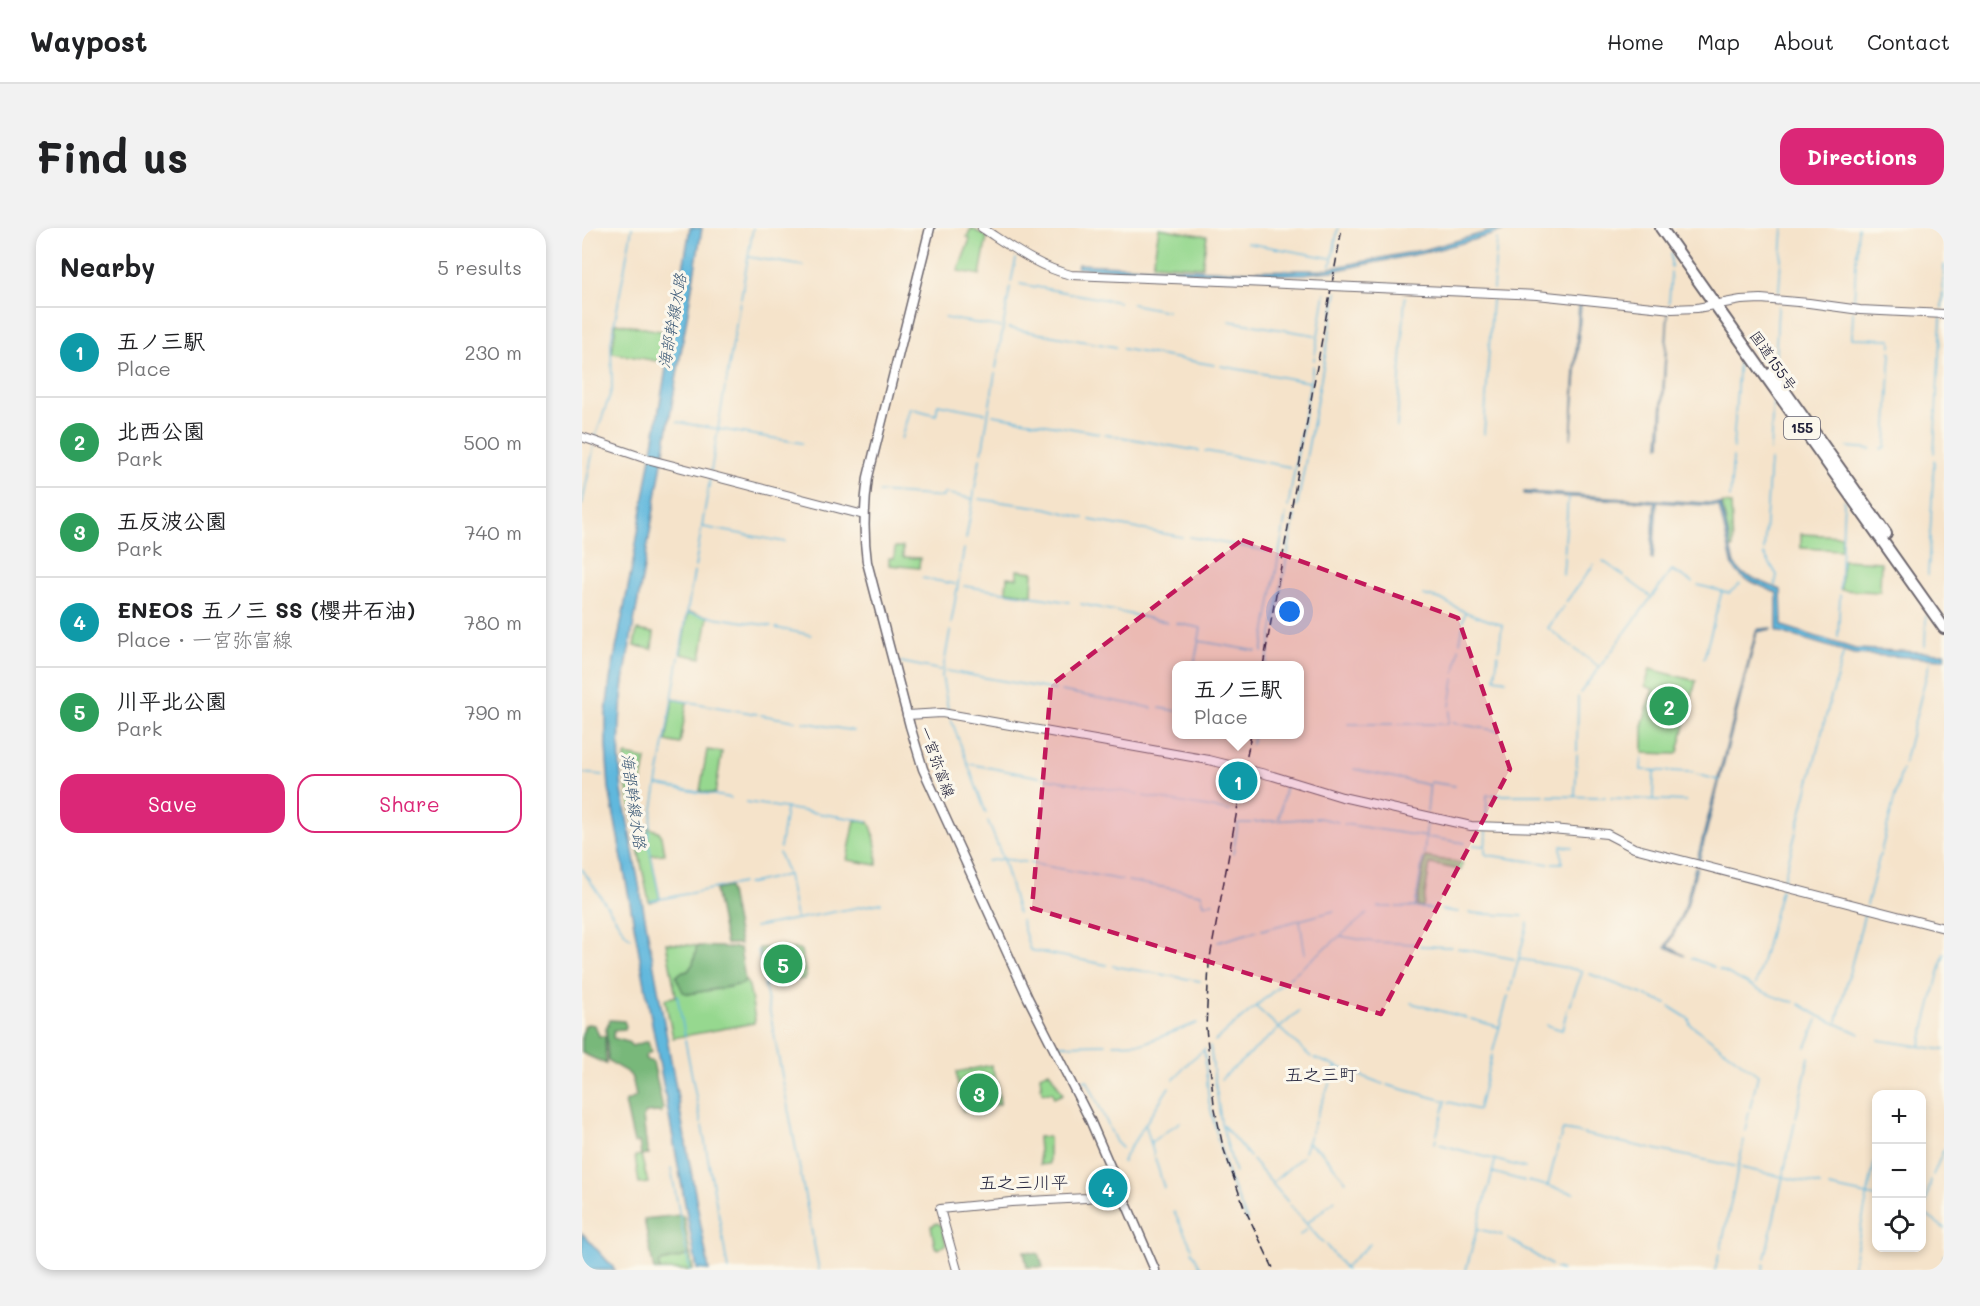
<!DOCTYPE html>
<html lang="en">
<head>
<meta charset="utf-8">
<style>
	body { margin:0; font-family:Mali,"Klee One",sans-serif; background:#f2f2f2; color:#202124 }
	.controls { position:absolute; right:18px; bottom:18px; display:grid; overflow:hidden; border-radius:12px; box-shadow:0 3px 9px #0003 }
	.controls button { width:54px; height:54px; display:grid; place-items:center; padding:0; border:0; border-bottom:2px solid #e0e0e0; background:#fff; color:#202124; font:30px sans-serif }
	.you { position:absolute; left:708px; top:384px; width:21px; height:21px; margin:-15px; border:4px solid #fff; border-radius:50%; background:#1a73e8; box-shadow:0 0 0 9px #1a73e833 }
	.badge { display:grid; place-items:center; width:39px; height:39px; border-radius:50%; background:#db2777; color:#fff; font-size:20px; font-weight:700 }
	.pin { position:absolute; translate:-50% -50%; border:3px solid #fff; box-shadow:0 2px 6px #0006 }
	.popup { position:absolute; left:590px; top:433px; width:132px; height:78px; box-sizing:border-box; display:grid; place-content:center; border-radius:12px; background:#fff; filter:drop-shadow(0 2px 4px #0005); font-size:20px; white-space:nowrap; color:#757577 }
	.popup b { font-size:22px; color:#202124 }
	.popup::after { content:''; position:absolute; left:50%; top:100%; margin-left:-12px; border:12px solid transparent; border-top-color:#fff }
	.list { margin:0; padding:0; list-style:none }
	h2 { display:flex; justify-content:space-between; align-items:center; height:78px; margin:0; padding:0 24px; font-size:26px }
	h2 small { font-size:20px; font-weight:400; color:#757577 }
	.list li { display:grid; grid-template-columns:39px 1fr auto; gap:18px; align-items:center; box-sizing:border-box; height:90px; padding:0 24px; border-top:2px solid #e0e0e0 }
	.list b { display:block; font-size:22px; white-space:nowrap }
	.list p { margin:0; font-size:20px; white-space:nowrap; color:#757577 }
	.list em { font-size:20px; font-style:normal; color:#757577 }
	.actions { display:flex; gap:12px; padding:18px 24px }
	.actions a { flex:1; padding:14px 0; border:2px solid #db2777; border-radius:18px; text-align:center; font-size:21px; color:#db2777 }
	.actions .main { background:#db2777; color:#fff }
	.icon { flex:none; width:33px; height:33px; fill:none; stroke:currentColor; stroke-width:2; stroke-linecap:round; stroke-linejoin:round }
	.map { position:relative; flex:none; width:1362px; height:1042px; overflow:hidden; border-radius:18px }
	header { display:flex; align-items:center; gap:36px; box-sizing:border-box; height:84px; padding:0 30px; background:#fff; border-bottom:2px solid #e0e0e0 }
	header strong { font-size:28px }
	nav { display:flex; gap:33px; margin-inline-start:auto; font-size:21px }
	.intro { display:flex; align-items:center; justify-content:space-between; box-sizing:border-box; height:144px; padding:0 36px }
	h1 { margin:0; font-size:42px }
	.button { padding:15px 27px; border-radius:18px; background:#db2777; color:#fff; font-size:21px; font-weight:700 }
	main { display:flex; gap:36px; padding:0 36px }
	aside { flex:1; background:#fff; border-radius:18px; box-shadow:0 3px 9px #0003 }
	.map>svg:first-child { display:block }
	.green { fill:#96d88f; stroke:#5c7d65; stroke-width:1.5 }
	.forest { fill:#78b87a; stroke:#4d6d5a; stroke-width:1.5 }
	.water { fill:#60b8dd; stroke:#416d8c; stroke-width:1.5 }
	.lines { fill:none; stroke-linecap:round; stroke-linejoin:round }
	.stream { stroke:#60b8dd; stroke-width:1.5 }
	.tertiary-casing { stroke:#6c666d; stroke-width:10 }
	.secondary-casing { stroke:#6c666d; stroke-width:11 }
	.trunk-casing { stroke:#6c666d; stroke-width:14 }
	.tertiary { stroke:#fff; stroke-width:8 }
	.secondary { stroke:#fff; stroke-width:8 }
	.trunk { stroke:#fff; stroke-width:10 }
	.rail { stroke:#22223b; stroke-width:1.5; stroke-dasharray:9 4.5; stroke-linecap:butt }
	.tertiary-bridge-casing { stroke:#6c666d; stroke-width:10; stroke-linecap:butt }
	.tertiary-bridge { stroke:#fff; stroke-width:8 }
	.marked { fill:#c2185b; fill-opacity:0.2; stroke:#c2185b; stroke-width:4.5; stroke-dasharray:12 8; stroke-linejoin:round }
	.labels { text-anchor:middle; stroke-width:6; stroke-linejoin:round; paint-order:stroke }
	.shield { fill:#fbf7ec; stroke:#636270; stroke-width:1.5 }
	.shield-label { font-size:14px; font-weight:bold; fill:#22223b }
	.street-label { font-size:15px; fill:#22223b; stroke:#fbf7ec }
	.water-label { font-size:16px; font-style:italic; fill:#385674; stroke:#fbf7ec }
	.quarter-label { font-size:18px; fill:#22223b; stroke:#fbf7ec }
</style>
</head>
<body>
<header>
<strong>Waypost</strong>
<nav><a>Home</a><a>Map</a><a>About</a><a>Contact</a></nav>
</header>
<div class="intro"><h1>Find us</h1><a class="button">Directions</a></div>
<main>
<aside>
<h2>Nearby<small>5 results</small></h2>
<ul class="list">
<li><span class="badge" style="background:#0f9aa8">1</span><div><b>五ノ三駅</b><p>Place</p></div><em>230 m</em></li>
<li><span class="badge" style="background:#2e9e5b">2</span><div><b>北西公園</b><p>Park</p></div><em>500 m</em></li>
<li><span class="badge" style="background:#2e9e5b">3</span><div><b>五反波公園</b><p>Park</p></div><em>740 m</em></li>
<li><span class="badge" style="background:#0f9aa8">4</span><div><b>ENEOS 五ノ三 SS (櫻井石油)</b><p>Place · 一宮弥富線</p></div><em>780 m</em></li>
<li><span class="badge" style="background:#2e9e5b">5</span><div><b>川平北公園</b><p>Park</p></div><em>790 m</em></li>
</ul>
<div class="actions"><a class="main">Save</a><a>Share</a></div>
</aside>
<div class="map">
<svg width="1362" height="1042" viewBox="0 0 1362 1042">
	<rect width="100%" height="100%" fill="#fbf7ec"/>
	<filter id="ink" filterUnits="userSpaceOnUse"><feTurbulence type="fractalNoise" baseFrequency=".0167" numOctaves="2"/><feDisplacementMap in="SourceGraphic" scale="12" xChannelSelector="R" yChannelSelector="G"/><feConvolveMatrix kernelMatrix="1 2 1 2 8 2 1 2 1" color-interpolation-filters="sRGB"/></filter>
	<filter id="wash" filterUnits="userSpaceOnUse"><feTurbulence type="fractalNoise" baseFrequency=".008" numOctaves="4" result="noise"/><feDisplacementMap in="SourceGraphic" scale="24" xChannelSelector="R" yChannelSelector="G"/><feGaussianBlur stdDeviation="1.35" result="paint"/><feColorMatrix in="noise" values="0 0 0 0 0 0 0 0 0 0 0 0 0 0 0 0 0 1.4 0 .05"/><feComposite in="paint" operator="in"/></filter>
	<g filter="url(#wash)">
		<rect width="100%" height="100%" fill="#f5e3ca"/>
		<path class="green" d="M389,0L405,9L398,47L376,43L388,11L385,9Z
			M577,0L625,8L620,39L571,36Z
			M34,95L85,104L80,134L30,125Z
			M1140,275L1149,276L1151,320H1149Z
			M1219,306L1260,308L1259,322L1219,320Z
			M313,319H321V329L338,330L337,340L307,337V330H312Z
			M1260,332L1299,334L1298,362L1297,364L1259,362Z
			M435,342L451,344L450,367L424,363L425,349L435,350Z
			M106,384L126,388L119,430L99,426Z
			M55,402L72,405L70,421L52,418Z
			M1068,441L1114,453L1096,524L1094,526L1061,525V494L1071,461L1063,458Z
			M91,471L105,474L98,516L84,513Z
			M125,522L140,524L133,566L118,563Z
			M44,527L64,531L52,595L44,555L43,528Z
			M273,592L287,594C294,607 295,622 295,637L265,632Z
			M66,600L76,603L78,605L83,626L69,627L78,671L67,674L53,606L64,608Z
			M843,629L880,635L879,642L848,636L841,679L835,678Z
			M84,715L115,718L111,736L106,743L98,745L96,754L107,766C120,762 157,761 163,752L167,758L173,791L172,795L91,810L83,771L94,768Z
			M177,720L217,721L219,723L224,749L222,751L184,757Z
			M409,837L415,854L418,876L382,883L380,881L374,844Z
			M467,843L481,866L472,870L470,864L460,865L458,847Z
			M456,909H466L467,910V936L458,937Z
			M59,927L66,955L57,956L53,928Z
			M355,995L359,997L364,1016L357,1021L353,1019L349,998Z
			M108,1027L111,1042H78L77,1037L79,1034Z"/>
		<path class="forest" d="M147,659L158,716H144L133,662Z
			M115,718L158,720L163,752L161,756L107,766L101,764L94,749L98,745L106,743L111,736Z
			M28,792L42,793L44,798L43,801L32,802L31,810L46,814L50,818L66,813L69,824L64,827L63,830L65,832L71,834L81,881L79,885L76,884L64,885L61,889L65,923L67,926L59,927L57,914L52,915L43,874L54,869C49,836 47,850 26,832L24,800Z
			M6,796L13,797L17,808H23L24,836L0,825V807L3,797Z
			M99,987L102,989L108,1027L79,1034L77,1037L78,1042H72L62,991Z
			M442,1023L457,1026L461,1039H445Z"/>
		<path class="water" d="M108,0H120C101,111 83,222 63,333C50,413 30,480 40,563L127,1042L115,1041L27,560L24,518V486L28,452L51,334Z
			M919,0H927L909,7L846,24L750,43L721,46L674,47L495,40L496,36L650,43L739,42L845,21Z
			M997,75H999L989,211Z
			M1086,85L1079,217L1077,218Z
			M942,264L1139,276L1152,336L1161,346L1199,362L1200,398L1273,421L1358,425H1362V431L1272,426L1195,403V365L1161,350L1151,339L1137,278L1075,274L1071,331L1069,330L1073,274L942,266Z
			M1190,400V401L1175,404L1117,633L1115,632L1174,404L1177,401Z
			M1113,639H1115L1105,678L1086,718L1103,728L1084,719L1103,679Z
			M0,1005L30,1038L33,1042H2L0,1040Z"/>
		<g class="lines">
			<path class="stream" d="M665,15L748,30
				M167,29L222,38
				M749,37L756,0
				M1089,39V26
				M429,54L434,31
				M438,56L537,74
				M911,61L915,11
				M1197,63L1201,0
				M159,70L171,0
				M1272,73L1276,0
				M1087,74L1089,44
				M550,76L585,83
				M1360,80L1362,37
				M1271,84L1270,110L1309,111V118
				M363,90L418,99
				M647,93L733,107
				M426,100L534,119
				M541,121L632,137
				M732,132L743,65
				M639,138L727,154
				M1193,139L1196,78
				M414,140L428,59
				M144,156L158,73
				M411,187L517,205
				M95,194L220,215
				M815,199L823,69
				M523,206L617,223
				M902,206L910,71
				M13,210L30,161L29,114L50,0
				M319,211L328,180L354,187L356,176L403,185
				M1265,219L1289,221
				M1151,220L1157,128
				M1299,221L1304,219L1309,123
				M623,223L708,239
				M1188,223L1191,171
				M400,225L413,145
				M1352,225L1359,90
				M129,243L143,159
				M297,264L361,269L362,265L391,271
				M1148,270L1151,229
				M397,271L464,280L502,290
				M0,277L12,218
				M706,279L731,138
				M715,279L755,64
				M508,292L600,309
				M121,299L203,314
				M608,309L690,324
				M384,311L398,231
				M1182,322L1188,232
				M1182,326L1195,347L1193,357
				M1021,333L1042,348
				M113,339L128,251
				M981,347L986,268
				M1346,347L1352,232
				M340,350L373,356
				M1045,351L1068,368
				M1116,357L1147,365L1158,356
				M382,358L487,374
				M1258,361L1262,272
				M841,367L858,371L883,384L920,397L917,422
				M984,374L1012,336
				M499,376L585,394
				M982,378L966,400L990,419
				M105,385L189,398
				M881,393L883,385
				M594,395L619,400L612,438
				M369,396L382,321
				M194,400L229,407
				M1256,409L1258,367
				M617,413L674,423
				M878,414L881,398
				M1036,414L1090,342L1110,354
				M1343,418L1344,388
				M993,421L1016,438
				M680,424L704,286
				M98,426L112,344
				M916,426L913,450L924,452
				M1122,430L1140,363
				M319,434L358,442
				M684,438L713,287
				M365,443L473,462
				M873,445L877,420
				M479,463L570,480
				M1251,464L1261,426
				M998,465L1035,416
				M90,471L175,486
				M868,478L872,451
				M578,480L594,483
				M366,481L360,448L368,403
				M179,487L214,493
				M369,491L404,585
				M221,494L272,503
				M871,495L917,503
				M766,496H812
				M816,496H866L868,482
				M83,513L97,429
				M670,516L672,506
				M995,523L996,469
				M1060,529L1059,542L1111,544
				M1322,535L1348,433
				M388,536L457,549
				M772,541L847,557
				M0,545L21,547
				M1114,546L1136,552
				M462,550L556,566
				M76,557L149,570
				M561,568L648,583
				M966,568L1023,569
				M993,568L995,527
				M1029,570L1104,573
				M1071,571L1072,543
				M164,574L286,593
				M845,584L848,554L873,558
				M697,590L704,556
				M406,593L421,631L436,685
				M672,594L737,590L756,594
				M904,594L905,567H962
				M762,596L883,615
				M68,599L82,515
				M1215,601L1250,465
				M67,602L66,613L78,671
				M904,603L903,625L905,627L967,636
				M891,617L902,618
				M198,620L204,581
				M1299,623L1320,541
				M197,625L206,647L214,690
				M651,626L656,595H669
				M842,626L845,593
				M841,630L833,679L851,681
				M405,633L421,631L443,634
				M447,635L540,652
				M970,635H980L979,618L990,619
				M0,641L44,706L49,710
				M546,653L619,666L622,676L631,675
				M1201,654L1214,604
				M165,656L205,647
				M68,673L160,655
				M1285,677L1298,626
				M796,679H810
				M814,679H832
				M859,682L876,684
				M887,685L941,688
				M439,692L448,722L525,737
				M718,693L723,726
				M173,699L299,675
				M680,702L752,683
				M758,708L792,714L833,716
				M636,714L675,703
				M838,718L870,719
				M876,720L932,731
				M176,722L237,1042
				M1109,730L1132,739
				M938,731L1001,743
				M531,738L618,753
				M1137,741C1160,752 1187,770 1212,774
				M1008,746L1062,767
				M707,750L785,686
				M1174,756L1199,662
				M928,763L946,695
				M95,767L103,808
				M1064,768L1085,776
				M829,775L885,790
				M1217,776L1237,788L1278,806
				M987,778L1000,745
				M674,779L729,829
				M1088,779L1107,791L1108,796L1176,847L1168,880
				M889,791L917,799
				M1255,793L1283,684
				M964,797L980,802L985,782
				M103,812L119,895
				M1297,812L1362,822
				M633,813L702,754
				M531,816L562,815L615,795
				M476,817L524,816
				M628,818L639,894L653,945
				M1338,818L1362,725
				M1224,819L1235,792
				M622,822L627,874L635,906
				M911,823L926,768
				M732,830L801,856
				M751,846L754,839
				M592,851L608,833L623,821
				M639,851L717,783
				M502,853L505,852L534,914L540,920
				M805,857L864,873L861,884
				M867,874L896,882L910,827
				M734,890L750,849
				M1214,890L1227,829
				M639,895L668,929
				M120,898L135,980
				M564,898L572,927
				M1163,903L1167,884
				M855,906L860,887
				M1001,906L1069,921
				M635,909L647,950L665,993
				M569,914L598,894
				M977,914L981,902L998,905
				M725,915L739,923L764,953
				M853,915L854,911
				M857,916L943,940
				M1072,921L1156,939
				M722,924L733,893
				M573,930L582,960
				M670,932L706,974
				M541,934L544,926L587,859
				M1160,940L1238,957
				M89,941L108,1042
				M910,944L942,953
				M1351,947L1362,921
				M946,953L992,965
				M690,955L721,928
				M966,957L976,918
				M907,958L913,933
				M1247,959L1294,969
				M520,964L519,959L527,951
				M708,977L741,1015
				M1343,978L1349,952
				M136,983L146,1042
				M592,984L610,1020
				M1340,984L1362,1000
				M725,995L753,972
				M896,1001L920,1007
				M718,1007L725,1001
				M927,1011L969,1037
				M744,1017L764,1042
				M1139,1021L1162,912
				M610,1023L620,1042
				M1183,1030L1213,894
				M762,1040L788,1016
				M973,1040L980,1042
				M884,1042L906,960
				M1133,1042L1137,1026
				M1181,1042L1182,1036
				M1270,1042L1294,927
				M1359,1042L1362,1027"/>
		</g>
	</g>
	<g filter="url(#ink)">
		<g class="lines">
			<g class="tertiary-casing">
				<path id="tertiary" d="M400,0C428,18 456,39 489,47L615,52
					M887,64L955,67L1090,81L1115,80L1159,72L1179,71L1227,75L1278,82L1362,86
					M0,209L65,231L282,287
					M325,487L360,485L627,532L691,548L760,569L889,598L958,600L1025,606L1052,620L1362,700
					M375,1042L358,981L429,974L504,970L539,965"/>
			</g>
			<g class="secondary-casing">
				<path id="secondary" d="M348,0L286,249C282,278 281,305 285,334L328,498L341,541L446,770L508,892L573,1042"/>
			</g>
			<g class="trunk-casing">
				<path id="trunk" d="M1079,0L1362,400
					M1190,145L1304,306"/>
			</g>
			<use href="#tertiary" class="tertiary"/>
			<use href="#secondary" class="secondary"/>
			<use href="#trunk" class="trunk"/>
			<path class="rail" d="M681,438L760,0
				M669,506L627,735L624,800L632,876L641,919L662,979L692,1042"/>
			<g class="tertiary-bridge-casing">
				<path id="tertiary-bridge" d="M615,52L887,64"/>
			</g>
			<use href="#tertiary-bridge" class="tertiary-bridge"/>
		</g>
	</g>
	<path class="marked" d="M660,312L876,390L928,541L799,786L450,680L469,457Z"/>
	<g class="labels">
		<rect class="shield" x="1202" y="189" width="36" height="22" rx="4.5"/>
		<g class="shield-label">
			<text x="1220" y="205">155</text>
		</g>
		<g class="street-label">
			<text transform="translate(1191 133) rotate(55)" y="5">国道155号</text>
			<text transform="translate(355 534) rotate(70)" y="5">一宮弥富線</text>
		</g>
		<g class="water-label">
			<text transform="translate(90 93) rotate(-80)" y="6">海部幹線水路</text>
			<text transform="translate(52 573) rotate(82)" y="6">海部幹線水路</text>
		</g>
		<g class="quarter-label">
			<text x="739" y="853">五之三町</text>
			<text x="442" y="961">五之三川平</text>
		</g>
	</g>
</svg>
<div class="controls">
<button>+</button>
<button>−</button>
<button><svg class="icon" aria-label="locate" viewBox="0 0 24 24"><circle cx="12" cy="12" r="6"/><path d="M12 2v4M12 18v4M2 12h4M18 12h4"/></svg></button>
</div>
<div class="you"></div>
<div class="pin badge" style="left:656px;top:553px;background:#0f9aa8">1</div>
<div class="popup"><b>五ノ三駅</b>Place</div>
<div class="pin badge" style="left:1087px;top:478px;background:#2e9e5b">2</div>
<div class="pin badge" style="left:397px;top:865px;background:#2e9e5b">3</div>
<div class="pin badge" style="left:526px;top:960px;background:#0f9aa8">4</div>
<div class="pin badge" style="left:201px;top:736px;background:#2e9e5b">5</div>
</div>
</main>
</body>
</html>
